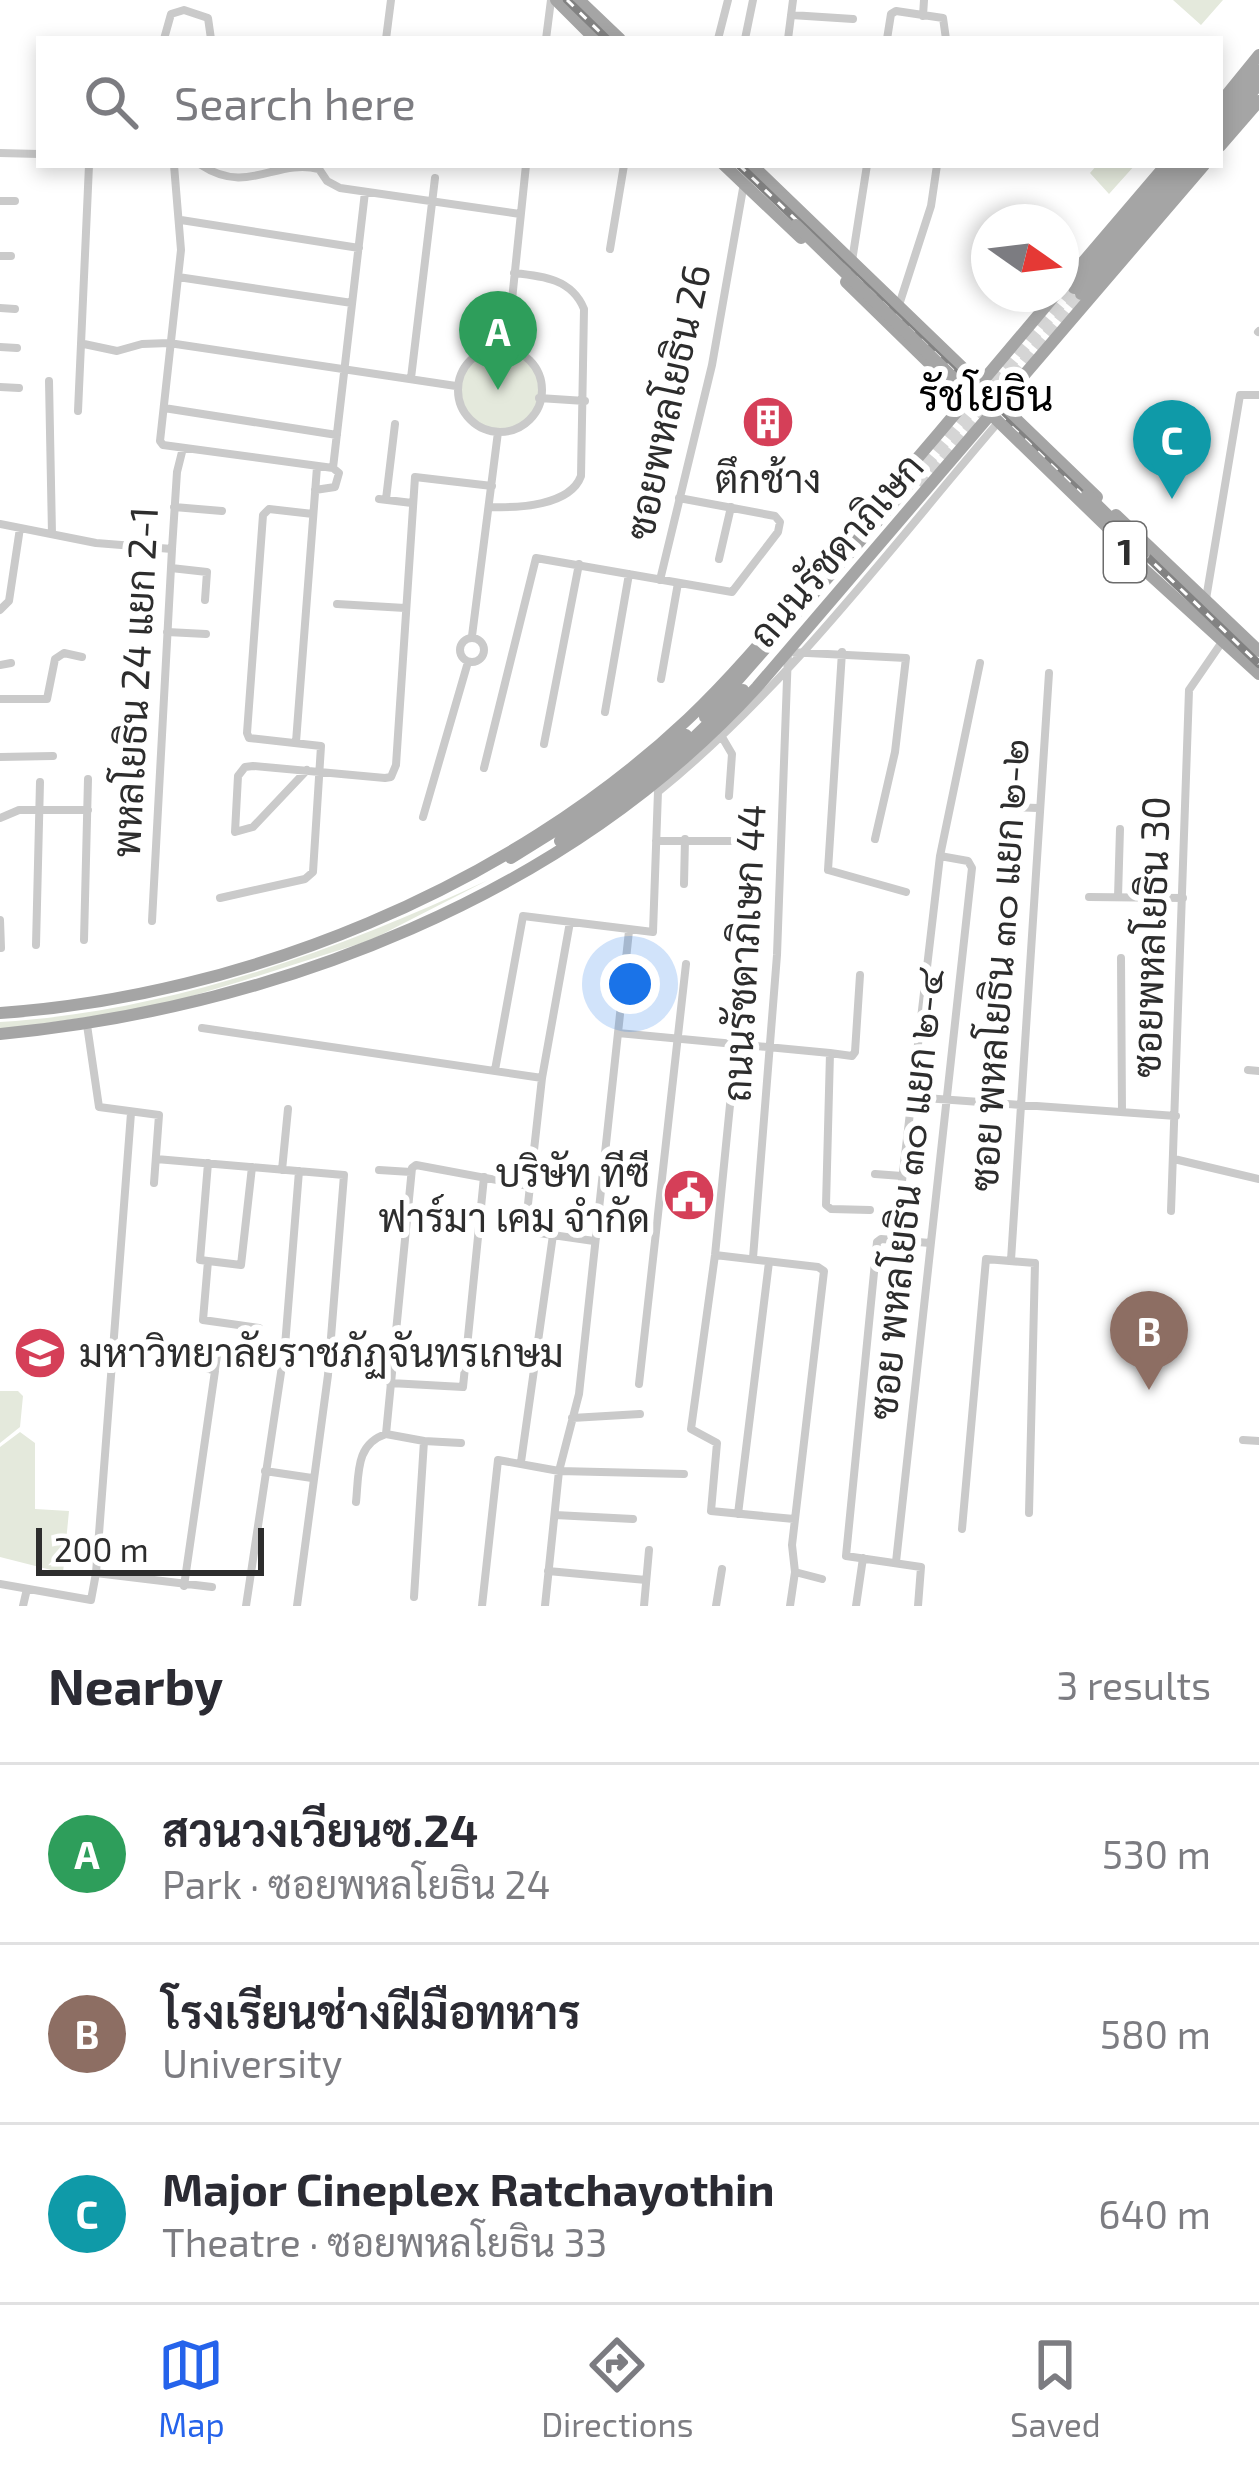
<!DOCTYPE html>
<html lang="en">
<head>
<meta charset="utf-8">
<style>
	body { margin:0; font-family:"Exo 2",Sarabun,sans-serif; background:#f7f7f7; color:#2b2b33 }
	.compass { position:absolute; left:971px; top:204px; width:108px; height:108px; border-radius:50%; background:#fff; box-shadow:0 6px 18px #0003; rotate:104deg }
	.scale { position:absolute; left:36px; bottom:30px; width:228px; box-sizing:border-box; padding-left:12px; border:6px solid #2d2d2d; border-top:0; font-size:33px; line-height:42px; white-space:nowrap; color:#2d2d2d; -webkit-text-stroke:9px #fff; paint-order:stroke }
	.you { position:absolute; left:630px; top:984px; width:42px; height:42px; margin:-30px; border:9px solid #fff; border-radius:50%; background:#1a73e8; box-shadow:0 0 0 18px #1a73e833 }
	.badge { display:grid; place-items:center; width:78px; height:78px; border-radius:50%; background:#2563eb; color:#fff; font-size:39px; font-weight:700 }
	.pin { position:absolute; translate:-50% -99px; filter:drop-shadow(0 3px 6px #0008) }
	.pin::after { content:''; position:absolute; top:63px; width:42px; height:36px; background:inherit; clip-path:polygon(0 0,100% 0,50% 100%) }
	.list { margin:0; padding:0; list-style:none }
	h2 { display:flex; justify-content:space-between; align-items:center; height:156px; margin:0; padding:0 48px; font-size:51px }
	h2 small { font-size:39px; font-weight:400; color:#7c7c81 }
	.list li { display:grid; grid-template-columns:78px 1fr auto; gap:36px; align-items:center; box-sizing:border-box; height:180px; padding:0 48px; border-top:3px solid #e1e1e2 }
	.list b { display:block; font-size:45px; white-space:nowrap }
	.list p { margin:0; font-size:39px; white-space:nowrap; color:#7c7c81 }
	.list em { font-size:39px; font-style:normal; color:#7c7c81 }
	.icon { flex:none; width:66px; height:66px; fill:none; stroke:currentColor; stroke-width:2; stroke-linecap:round; stroke-linejoin:round }
	.map { position:relative; flex:none; width:1259px; height:1606px; overflow:hidden }
	.search { position:absolute; background:#fff; box-shadow:0 6px 18px #0003; left:36px; right:36px; top:36px; height:132px; display:flex; align-items:center; gap:30px; box-sizing:border-box; padding:0 42px; border-radius:0px; color:#7c7c81; font-size:45px }
	.sheet { height:696px; background:#fff }
	nav { display:flex; justify-content:space-around; align-items:center; box-sizing:border-box; height:168px; border-top:3px solid #e1e1e2; background:#fff; font-size:33px; color:#7c7c81 }
	nav a { display:grid; justify-items:center; gap:6px }
	nav .on { color:#2563eb }
	.map>svg:first-child { display:block }
	.green { fill:#e4e9dc }
	.lines { fill:none; stroke-linecap:round; stroke-linejoin:round }
	.primary-tunnel { stroke:#d5d5d5; stroke-width:12; stroke-dasharray:12 6; stroke-linecap:butt }
	.street { stroke:#cacaca; stroke-width:8 }
	.primary { stroke:#a5a5a5; stroke-width:12 }
	.rail-casing { stroke:#828282; stroke-width:8 }
	.rail { stroke:#fff; stroke-width:3; stroke-dasharray:9; stroke-linecap:butt }
	.primary-bridge { stroke:#a5a5a5; stroke-width:12 }
	.labels { text-anchor:middle; stroke-width:12; stroke-linejoin:round; paint-order:stroke }
	.shield { fill:#fff; stroke:#6c6c6c; stroke-width:3 }
	.shield-label { font-size:36px; font-weight:bold; fill:#2d2d2d }
	.street-label { font-size:39px; fill:#2d2d2d; stroke:#fff }
	.poi-label { font-size:39px; fill:#2d2d2d; stroke:#fff }
	.neighbourhood-label { font-size:42px; fill:#000; stroke:#fff }
</style>
</head>
<body>
<div class="map">
<svg width="1259" height="1606" viewBox="0 0 1259 1606">
	<rect width="100%" height="100%" fill="#fff"/>
	<path class="green" d="M1173,0H1223L1201,25Z
		M1097,165H1135L1109,194L1090,173Z
		M459 390a41 41 0 1 1 82 0a41 41 0 1 1-82 0Z
		M488,880L371,940L242,981L155,1007L0,1030V1022C168,1012 336,951 488,880Z
		M0,1391H18L23,1396L20,1427L0,1443Z
		M20,1432L35,1443V1509L69,1511L63,1573L0,1557V1447Z"/>
	<g class="lines">
		<path class="primary-tunnel" d="M921,487L1081,294
			M890,507L1074,288"/>
		<path class="street" d="M791,15L853,19
			M923,16L924,0
			M164,39L171,14L184,10L208,18L211,39
			M386,39L391,0
			M546,39L551,0
			M718,39L728,0
			M745,39L753,0
			M788,39L793,0
			M887,39L891,14L896,11L943,18L946,39
			M0,153L39,154
			M174,165L181,250L160,441L163,445L333,468L365,192
			M201,165C248,196 276,158 319,169
			M319,169L327,181L340,188L520,214
			M0,201H15
			M181,220L359,248
			M610,249L624,165
			M0,256H11
			M852,261L867,165
			M178,277L352,303
			M899,305L931,206L937,165
			M0,308L15,309
			M1258,332L1259,331
			M84,344L117,351L142,344L169,343L456,386
			M0,347L17,348
			M507,348L526,165
			M458 390a42 42 0 1 1 84 0a42 42 0 1 1-84 0Z
			M411,378L435,178
			M49,381L52,534
			M0,387L19,388
			M539,398L585,401
			M164,408L337,435
			M78,411L89,165
			M315,490L335,487L339,473L333,468
			M379,499L412,503
			M386,499L395,424
			M174,507L222,511
			M490,507C518,508 570,506 581,476L584,309C572,279 543,276 514,273
			M0,524L96,543L172,549
			M719,559L731,507
			M171,568L207,572L205,600
			M660,580L712,365L744,183
			M1206,599L1240,395H1259
			M337,604L405,608
			M0,610L9,601L20,528
			M167,632L206,634
			M472,636L498,432
			M460 650a12 12 0 1 1 24 0a12 12 0 1 1-24 0Z
			M842,652L828,870L906,892
			M0,665L11,663
			M661,679L678,583
			M0,699H47L55,659L64,653L82,657
			M605,712L629,574
			M722,737L732,754L729,796
			M296,742L317,467
			M544,744L579,564
			M0,757L53,756
			M484,768L536,558L732,592L778,532L780,522L775,516L679,498
			M307,770L253,827L235,832L238,776L245,767L253,766L385,778L391,777L396,765L415,477L492,486
			M658,792C786,688 888,551 995,426
			M1009,807L1038,808
			M423,817L468,662
			M0,818L19,810H88
			M656,841H730
			M684,884L685,839
			M1089,897L1183,898
			M1118,897L1120,829
			M220,898L305,879L313,872L321,746L249,738L247,733L263,515L269,509L313,514
			M0,920L1,948
			M152,921L172,549L177,472L183,448
			M570,922L542,1078L525,1231L594,1241
			M84,940L88,779
			M36,945L40,782
			M1121,958L1122,1112
			M87,1025L99,1107L159,1115L154,1183
			M202,1028L542,1078
			M618,1033L830,1053L826,1205L831,1209L870,1210
			M736,1045L715,1255L691,1429L717,1443L711,1511L794,1519
			M830,1053L852,1056L855,1052L860,975
			M495,1070L523,916L653,932L658,791
			M1248,1070L1259,1071
			M911,1097L1176,1116
			M156,1159L344,1175L328,1375L297,1606
			M1174,1159L1259,1179
			M208,1163L200,1260L241,1265L252,1167
			M282,1170L288,1109
			M379,1170L411,1172
			M875,1174L902,1176
			M1171,1211L1189,690L1222,642
			M895,1241L940,856L980,663
			M715,1255L818,1267L824,1271L792,1545L795,1572L790,1606
			M753,1258L777,955L788,652L906,658L895,752L875,839
			M1011,1260L1049,673
			M208,1261L203,1320L259,1328
			M178,1359L215,1371L184,1586
			M215,1369L218,1349
			M390,1383L463,1387L484,1177
			M639,1384L686,964
			M572,1418L640,1414
			M1243,1440L1259,1441
			M424,1441L461,1443
			M521,1462L553,1235
			M265,1471L312,1478
			M356,1502C359,1474 355,1444 386,1434
			M738,1514L769,1262
			M555,1515L633,1519
			M962,1529L986,1259L1035,1263L1029,1513
			M896,1562L972,868L968,861L940,856
			M548,1571L646,1580
			M795,1572L822,1579
			M96,1573L212,1587
			M0,1584L91,1600L96,1573L131,1113
			M414,1597L424,1441L386,1434L412,1168L416,1165L529,1186
			M23,1606L27,1589
			M246,1606L285,1346L299,1171
			M482,1606L498,1460L559,1471L684,1474
			M545,1606L559,1471L579,1394L629,931
			M644,1606L649,1550
			M716,1606L722,1569
			M856,1606L863,1558
			M918,1606L921,1567L846,1556L877,1242L881,1239L930,1243"/>
		<path class="primary" d="M556,0L595,39
			M579,0L620,39
			M1220,103L1259,55
			M1220,116L1259,71
			M1220,130L1259,84
			M1220,146L1259,101
			M724,165L801,238
			M752,165L1097,497
			M846,282L969,402
			M1061,288L1166,165
			M1074,288L1178,165
			M1081,294L1190,165
			M1116,515L1259,651
			M1126,553L1259,674
			M705,717L890,507
			M560,841L675,756L743,690
			M511,858L612,795L686,735
			M0,1013C245,996 509,888 688,719C743,667 790,607 839,550C912,465 984,380 1056,294
			M0,1034C278,1007 566,896 757,687L1204,165"/>
		<g class="rail-casing">
			<path id="rail" d="M567,0L607,39
				M739,165L1259,664"/>
		</g>
		<use href="#rail" class="rail"/>
		<path class="primary-bridge" d="M796,225L1139,558
			M1087,495L1145,552"/>
	</g>
	<defs>
		<g id="building-disc" transform="scale(2.7)"><circle r="9.5" fill="#d53f58" stroke="#fff"/><path d="M-4-6H4V6H1V3H-1V6H-4ZM-2.5-4.3h1.7v1.8h-1.7ZM.8-4.3h1.7v1.8H.8ZM-2.5-1h1.7V.8h-1.7ZM.8-1h1.7V.8H.8Z" fill="#fff"/></g>
		<g id="civic-disc" transform="scale(2.7)"><circle r="9.5" fill="#d53f58" stroke="#fff"/><path d="M-.6-6.5H3V-4.5H.6V-3L4-1V1h2V6H-6V1h2V-1L-.6-3ZM-1.2 2.5V6h2.4V2.5Z" fill="#fff"/></g>
		<g id="university-disc" transform="scale(2.7)"><circle r="9.5" fill="#d53f58" stroke="#fff"/><path d="M0-5L7-2L0 1L-7-2ZM-4 1L0 2.5L4 1V4Q0 6-4 4Z" fill="#fff"/></g>
	</defs>
	<g fill-rule="evenodd">
		<use href="#building-disc" x="768" y="422"/>
		<use href="#civic-disc" x="689" y="1195"/>
		<use href="#university-disc" x="40" y="1353"/>
	</g>
	<g class="labels">
		<rect class="shield" x="1104" y="522" width="42" height="60" rx="9"/>
		<g class="shield-label">
			<text x="1125" y="565">1</text>
		</g>
		<g class="street-label">
			<text transform="translate(668 402) rotate(-78)" y="14">ซอยพหลโยธิน 26</text>
			<text transform="translate(836 550) rotate(-49)" y="14">ถนนรัชดาภิเษก</text>
			<text transform="translate(135 682) rotate(-87)" y="14">พหลโยธิน 24 แยก 2-1</text>
			<text transform="translate(1151 937) rotate(-88)" y="14">ซอยพหลโยธิน 30</text>
			<text transform="translate(744 953) rotate(-87)" y="14">ถนนรัชดาภิเษก 44</text>
			<text transform="translate(999 965) rotate(-86)" y="14">ซอย พหลโยธิน ๓๐ แยก ๒-๒</text>
			<text transform="translate(906 1194) rotate(-84)" y="14">ซอย พหลโยธิน ๓๐ แยก ๒-๔</text>
		</g>
		<g class="poi-label">
			<text x="768" y="493">ตึกช้าง</text>
			<text x="650" y="1187" text-anchor="end">บริษัท ทีซี<tspan x="650" dy="45">ฟาร์มา เคม จำกัด</tspan></text>
			<text x="79" y="1367" text-anchor="start">มหาวิทยาลัยราชภัฏจันทรเกษม</text>
		</g>
		<g class="neighbourhood-label">
			<text x="986" y="411">รัชโยธิน</text>
		</g>
	</g>
</svg>
<svg class="compass" viewBox="-18 -18 36 36"><path d="M0-13l5 13h-10z" fill="#e53935"/><path d="M0 13l5-13h-10z" fill="#7c7c81"/></svg>
<div class="scale">200 m</div>
<div class="you"></div>
<div class="pin badge" style="left:498px;top:390px;background:#2e9e5b">A</div>
<div class="pin badge" style="left:1149px;top:1390px;background:#8d6e63">B</div>
<div class="pin badge" style="left:1172px;top:499px;background:#0f9aa8">C</div>
<div class="search"><svg class="icon" aria-label="search" viewBox="0 0 24 24"><circle cx="10" cy="10" r="6"/><path d="M15 15l6 6"/></svg>Search here</div>
</div>
<section class="sheet">
<h2>Nearby<small>3 results</small></h2>
<ul class="list">
<li><span class="badge" style="background:#2e9e5b">A</span><div><b>สวนวงเวียนซ.24</b><p>Park · ซอยพหลโยธิน 24</p></div><em>530 m</em></li>
<li><span class="badge" style="background:#8d6e63">B</span><div><b>โรงเรียนช่างฝีมือทหาร</b><p>University</p></div><em>580 m</em></li>
<li><span class="badge" style="background:#0f9aa8">C</span><div><b>Major Cineplex Ratchayothin</b><p>Theatre · ซอยพหลโยธิน 33</p></div><em>640 m</em></li>
</ul>
</section>
<nav>
<a class="on"><svg class="icon" aria-label="map" viewBox="0 0 24 24"><path d="M3 6l6-2 6 2 6-2v14l-6 2-6-2-6 2zM9 4v14M15 6v14"/></svg>Map</a>
<a><svg class="icon" aria-label="directions" viewBox="0 0 24 24"><path d="M12 3l9 9-9 9-9-9zM9 14v-3h6M13 9l2 2-2 2"/></svg>Directions</a>
<a><svg class="icon" aria-label="saved" viewBox="0 0 24 24"><path d="M7 4h10v16l-5-4-5 4z"/></svg>Saved</a>
</nav>
</body>
</html>
